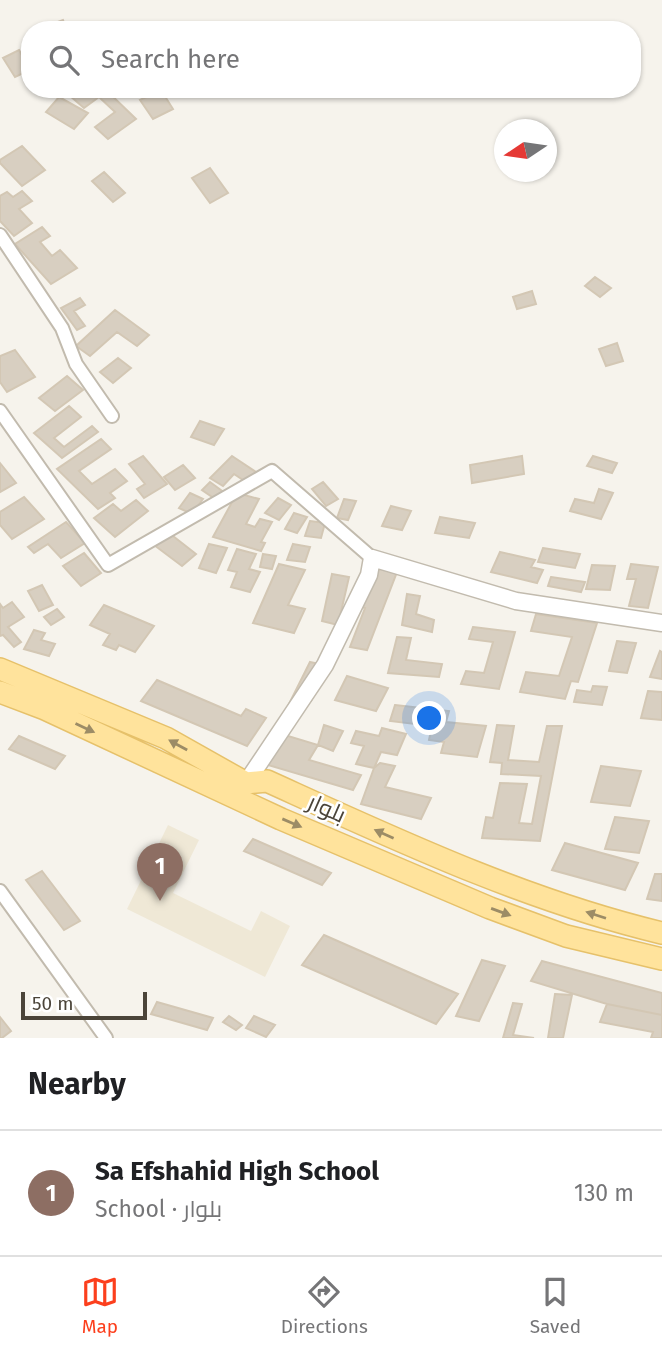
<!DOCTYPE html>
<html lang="en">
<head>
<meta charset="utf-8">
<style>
	body { margin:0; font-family:"Fira Sans",Cairo,sans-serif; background:#f6f6f6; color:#202124 }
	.compass { position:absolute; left:494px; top:119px; width:63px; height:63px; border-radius:50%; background:#fff; box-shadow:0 2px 5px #0004; rotate:257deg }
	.scale { position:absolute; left:21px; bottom:18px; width:126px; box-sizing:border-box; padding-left:7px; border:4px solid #4b4439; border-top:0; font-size:19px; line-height:24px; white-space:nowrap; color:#4b4439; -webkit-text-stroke:5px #fff; paint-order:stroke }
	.you { position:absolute; left:430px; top:719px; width:24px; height:24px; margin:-18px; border:5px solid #fff; border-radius:50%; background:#1a73e8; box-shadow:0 0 0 10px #1a73e833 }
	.badge { display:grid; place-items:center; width:46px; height:46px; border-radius:50%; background:#fc3f1d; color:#fff; font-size:23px; font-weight:700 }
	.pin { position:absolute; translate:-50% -58px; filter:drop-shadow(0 2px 4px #0008) }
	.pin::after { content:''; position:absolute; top:37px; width:24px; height:21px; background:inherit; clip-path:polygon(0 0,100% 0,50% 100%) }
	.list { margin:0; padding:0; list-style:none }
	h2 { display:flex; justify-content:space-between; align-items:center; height:91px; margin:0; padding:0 28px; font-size:30px }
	h2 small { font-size:23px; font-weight:400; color:#757577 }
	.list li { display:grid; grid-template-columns:46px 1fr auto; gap:21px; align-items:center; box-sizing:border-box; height:126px; padding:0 28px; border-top:2px solid #e0e0e0 }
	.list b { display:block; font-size:26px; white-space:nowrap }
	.list p { margin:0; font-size:23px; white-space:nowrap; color:#757577 }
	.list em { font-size:23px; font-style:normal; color:#757577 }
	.icon { flex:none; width:38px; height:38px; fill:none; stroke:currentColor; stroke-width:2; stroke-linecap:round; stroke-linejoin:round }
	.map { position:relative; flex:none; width:662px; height:1038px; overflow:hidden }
	.search { position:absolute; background:#fff; box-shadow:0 2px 5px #0004; left:21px; right:21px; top:21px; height:77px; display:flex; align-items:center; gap:18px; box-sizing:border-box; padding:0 24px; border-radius:28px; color:#757577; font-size:26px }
	.sheet { height:217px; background:#fff }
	nav { display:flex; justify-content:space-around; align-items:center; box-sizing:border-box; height:98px; border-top:2px solid #e0e0e0; background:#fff; font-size:19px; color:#757577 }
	nav a { display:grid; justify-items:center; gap:4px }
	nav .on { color:#fc3f1d }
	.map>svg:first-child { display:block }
	.education { fill:#efe8d6 }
	.building { fill:#d8cfc1; stroke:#d3c7b4; stroke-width:2 }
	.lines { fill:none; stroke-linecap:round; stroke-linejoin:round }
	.minor-casing { stroke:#c2bbae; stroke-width:16 }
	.tertiary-casing { stroke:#c2bbae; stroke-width:19 }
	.primary-casing { stroke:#e6c16a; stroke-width:24 }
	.minor { stroke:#fff; stroke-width:12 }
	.tertiary { stroke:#fff; stroke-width:16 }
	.primary { stroke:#ffe39c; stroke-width:21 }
	.oneway { fill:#9c8c66 }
	.labels { text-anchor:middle; stroke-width:5; stroke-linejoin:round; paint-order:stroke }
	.street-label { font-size:23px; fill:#4b4439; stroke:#fff }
</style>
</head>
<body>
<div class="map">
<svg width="662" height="1038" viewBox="0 0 662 1038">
	<rect width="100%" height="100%" fill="#f6f3ec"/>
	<path class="education" d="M168,825L199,840L173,893L251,931L261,911L290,926L265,977L127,909Z"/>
	<path class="building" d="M63,20L67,30H36Z
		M19,50L30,70L15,77L3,58Z
		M77,89H105L136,119L108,139L95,127L115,112L99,97L84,108L69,95Z
		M161,90L173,109L153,119L140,100Z
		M59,97L88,113L74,129L46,112Z
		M22,146L45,170L22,186L0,163V160Z
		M210,168L228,193L210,203L192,178Z
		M104,172L125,193L113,202L92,181Z
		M22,191L32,201L19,209L32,223L14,236L0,221V196L7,192L13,197Z
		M42,227L50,236L40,242L52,256L60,250L77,268L51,284L15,244Z
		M595,277L611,288L600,297L585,286Z
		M532,291L536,304L517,309L513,297Z
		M80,298L85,305L74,311L85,326L77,330L61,308Z
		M115,310L149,335L137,346L117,332L90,356L76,346Z
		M617,343L623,361L606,366L599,349Z
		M15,350L35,377L7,392L0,382V356Z
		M118,358L131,368L113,383L100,372Z
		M67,376L83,390L55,411L39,398Z
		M69,406L81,417L54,438L64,447L92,426L98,432L62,458L34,433Z
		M200,421L224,429L214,445L191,437Z
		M101,439L111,449L79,471L92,484L115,469L127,481L110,493L115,498L98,509L57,469Z
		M143,456L167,484L144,498L137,489L145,484L129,464Z
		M232,456L259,474L249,484L234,474L223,486L210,478Z
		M522,456L524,474L472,483L470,465Z
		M593,456L617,463L612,473L587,466Z
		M0,463L16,483L0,492Z
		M183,465L195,478L175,490L164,477Z
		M210,482L229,496L221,503L202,490Z
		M323,482L338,499L326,506L312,489Z
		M599,489L613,493L601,519L570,511L575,499L594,503Z
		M190,493L203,499L197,507L206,511L201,518L179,508Z
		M237,493L259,499L246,524L255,527L260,519L272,522L261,542L265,543L261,551L213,537Z
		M24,497L44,519L12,539L0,525V512Z
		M278,498L291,505L279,520L265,513Z
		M344,499L356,501L348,520L337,518Z
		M136,500L148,511L115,537L94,518L113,504L121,511Z
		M391,506L411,511L402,530L382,526Z
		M294,513L307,517L297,533L285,529Z
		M440,517L475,523L469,538L435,533Z
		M310,521L325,523L321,538L305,536Z
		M66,522L85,543L61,558L48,544L34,553L28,547Z
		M164,529L196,554L182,566L150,542Z
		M209,544L227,548L216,573L199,568Z
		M293,544L310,547L305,562L287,560Z
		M543,548L580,554L575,568L538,562Z
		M237,549L256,554L249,569L260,572L250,592L231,587L237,572L228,570Z
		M500,552L535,560L531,567L543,570L537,583L491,572Z
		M84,553L101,573L81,586L63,566Z
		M263,554L276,556L272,569L260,567Z
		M279,564L305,570L288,605L305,609L294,633L253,623Z
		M631,564L658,567L648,608L629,606L636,579H627Z
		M592,565L615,566L610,590L586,589Z
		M367,567L397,572L367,650L350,647L365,608L352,605Z
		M332,574L349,577L338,625L322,621Z
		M551,577L585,582L581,592L548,586Z
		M42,585L53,605L39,611L28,591Z
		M407,594L420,596L416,614L434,620L432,632L402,625Z
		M12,602L24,617L8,627L21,642L14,647L3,635L0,636V604L3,608Z
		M104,605L154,626L135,652L119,645L116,650L103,645L110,634L90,625Z
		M57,609L64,617L51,625L44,617Z
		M536,614L597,623L578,682L571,681L565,699L520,692L526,672L559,676L572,637L531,631Z
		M473,627L515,632L499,689L461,684L466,671L484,673L493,642L469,639Z
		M34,630L45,633L41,640L55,644L49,656L24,649Z
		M397,637L411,638L406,660L442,664L439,677L388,673Z
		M617,641L636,643L627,673L609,671Z
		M660,651L662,652V679L650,677Z
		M310,662L329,666L311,701L304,700L285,712Z
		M347,676L388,688L376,711L335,700Z
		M157,680L241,716L246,709L266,718L247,746L141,701Z
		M593,686L607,687L602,705L574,702L577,690L591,692Z
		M648,691L662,692V720L641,718Z
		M395,705L449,711L446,722L486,726L477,757L441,753L444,742L429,740L432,726L390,721Z
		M324,725L343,731L333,751L318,745Z
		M497,725L514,726L508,760L539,762L547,726H562L540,841L482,838L486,817L493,818L500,783L527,784L519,823L532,824L541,776L501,774L502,763L490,762Z
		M382,728L406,734L397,755L381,752L374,768L356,764L364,746L351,743L356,731L379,736Z
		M278,733L318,745L309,760L361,775L353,790L261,763Z
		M19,736L65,756L55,769L9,749Z
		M380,763L395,766L385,787L431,798L421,819L361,804L374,768Z
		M601,766L641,771L630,806L591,802Z
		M615,817L649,821L639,853L605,849Z
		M253,839L331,873L322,885L244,851Z
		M565,843L638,863L625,890L552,870Z
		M42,871L80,921L64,930L26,880Z
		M655,874H662V901L647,899Z
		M324,935L458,994L436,1024L302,965Z
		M482,960L505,966L479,1021L456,1016Z
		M542,961L662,993V1015L607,1004L531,981Z
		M555,994L572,995L563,1038H548Z
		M157,1002L213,1018L207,1030L151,1014Z
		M513,1003L522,1004L513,1035L534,1038H503Z
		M607,1004L662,1015V1038H651L653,1032L600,1022Z
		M229,1016L242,1025L236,1030L223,1022Z
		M254,1016L275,1025L266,1037L246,1028Z
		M0,1017L11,1031L2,1038H0Z"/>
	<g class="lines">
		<g class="minor-casing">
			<path id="minor" d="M0,235L62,328L76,364L112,416
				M0,411L108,565L272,471L372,558
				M0,891L106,1038"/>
		</g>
		<g class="tertiary-casing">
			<path id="tertiary" d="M246,783L325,665L369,575L372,558L516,601L662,623"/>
		</g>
		<g class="primary-casing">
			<path id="primary" d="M0,669L166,738L246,783L267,781C395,839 524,900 662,933
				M0,692L45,709L281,819L490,908L566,936L662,959"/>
		</g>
		<use href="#minor" class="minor"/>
		<use href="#tertiary" class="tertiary"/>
		<use href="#primary" class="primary"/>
	</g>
	<defs><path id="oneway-solid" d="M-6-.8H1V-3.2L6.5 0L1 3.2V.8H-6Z" transform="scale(1.75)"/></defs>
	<g class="oneway">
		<use href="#oneway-solid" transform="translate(85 728) rotate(25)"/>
		<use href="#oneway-solid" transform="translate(178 745) rotate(-151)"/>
		<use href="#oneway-solid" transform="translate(292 823) rotate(23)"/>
		<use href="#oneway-solid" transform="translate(384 834) rotate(-156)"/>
		<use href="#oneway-solid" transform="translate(501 912) rotate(20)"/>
		<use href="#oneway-solid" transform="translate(596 915) rotate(-162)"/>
	</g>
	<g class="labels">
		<g class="street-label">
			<text transform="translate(327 808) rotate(24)" y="8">بلوار</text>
		</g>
	</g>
</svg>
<svg class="compass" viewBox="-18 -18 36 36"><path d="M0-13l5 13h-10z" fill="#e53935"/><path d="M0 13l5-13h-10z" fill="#757577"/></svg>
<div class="scale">50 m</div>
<div class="you"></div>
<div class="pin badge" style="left:160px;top:901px;background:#8d6e63">1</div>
<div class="search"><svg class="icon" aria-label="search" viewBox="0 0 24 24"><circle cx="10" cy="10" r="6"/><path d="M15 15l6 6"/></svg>Search here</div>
</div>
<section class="sheet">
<h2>Nearby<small></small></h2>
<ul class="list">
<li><span class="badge" style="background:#8d6e63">1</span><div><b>Sa Efshahid High School</b><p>School · بلوار</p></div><em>130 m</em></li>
</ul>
</section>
<nav>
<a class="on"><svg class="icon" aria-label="map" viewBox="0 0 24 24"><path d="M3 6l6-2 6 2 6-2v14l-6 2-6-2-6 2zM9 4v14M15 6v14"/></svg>Map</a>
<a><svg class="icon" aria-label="directions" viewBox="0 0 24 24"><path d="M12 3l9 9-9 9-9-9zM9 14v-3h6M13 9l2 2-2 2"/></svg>Directions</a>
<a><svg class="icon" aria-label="saved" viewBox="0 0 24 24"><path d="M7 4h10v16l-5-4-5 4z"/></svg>Saved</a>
</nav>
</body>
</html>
